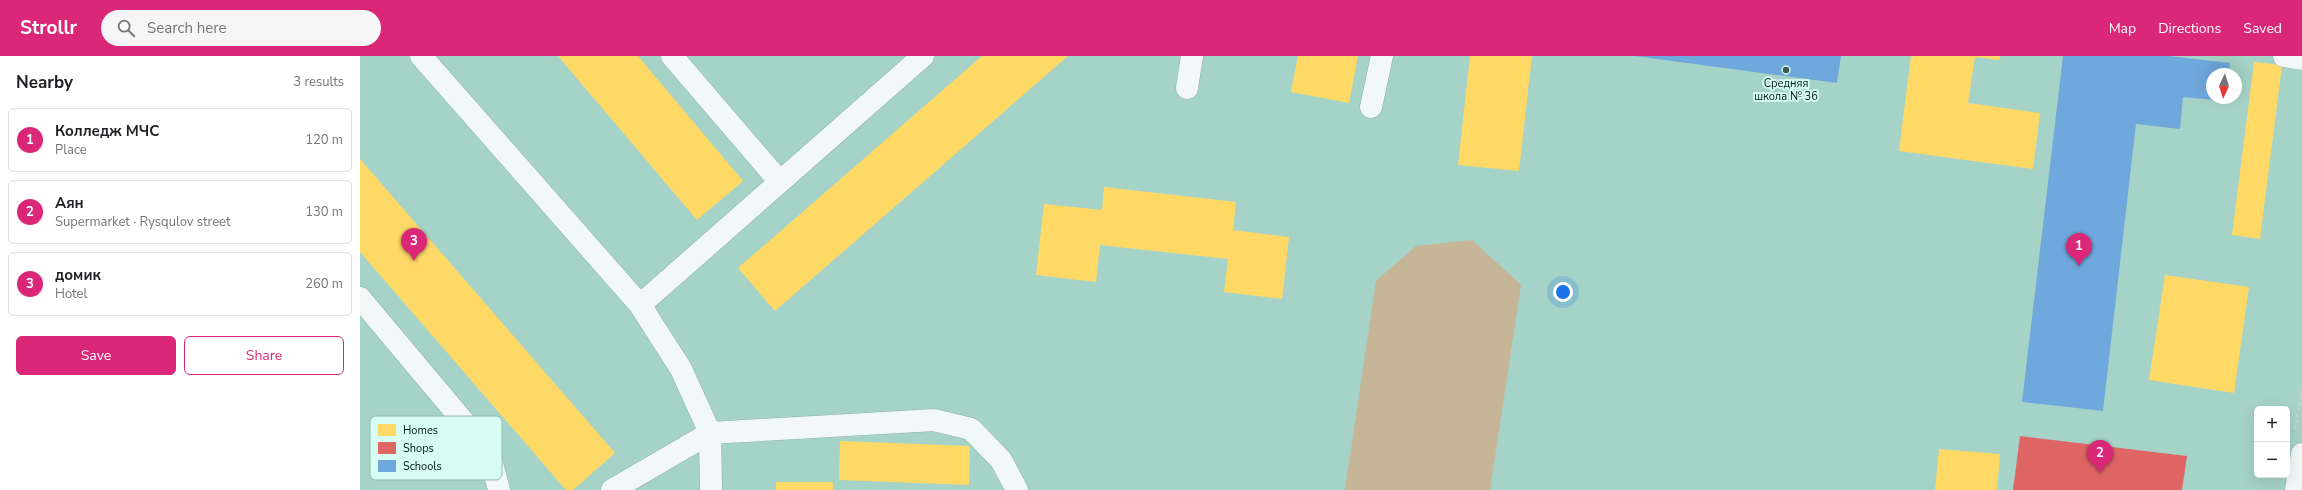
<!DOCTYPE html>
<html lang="en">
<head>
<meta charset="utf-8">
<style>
	body { margin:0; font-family:"Nunito Sans",sans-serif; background:#f6f6f6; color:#202124 }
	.controls { position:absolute; right:12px; bottom:12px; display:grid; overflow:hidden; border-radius:6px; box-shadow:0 4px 16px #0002 }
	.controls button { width:36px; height:36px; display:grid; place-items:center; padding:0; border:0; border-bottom:1px solid #e0e0e0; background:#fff; color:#202124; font:20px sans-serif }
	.compass { position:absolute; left:1846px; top:12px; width:36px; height:36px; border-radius:50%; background:#fff; box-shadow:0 4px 16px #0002; rotate:184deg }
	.you { position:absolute; left:1203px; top:236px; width:14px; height:14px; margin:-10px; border:3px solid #fff; border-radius:50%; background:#1a73e8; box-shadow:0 0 0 6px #1a73e833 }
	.badge { display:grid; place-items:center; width:26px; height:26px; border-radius:50%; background:#db2777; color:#fff; font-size:13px; font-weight:700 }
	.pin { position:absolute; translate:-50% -33px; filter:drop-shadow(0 1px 2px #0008) }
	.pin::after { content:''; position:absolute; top:21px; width:14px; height:12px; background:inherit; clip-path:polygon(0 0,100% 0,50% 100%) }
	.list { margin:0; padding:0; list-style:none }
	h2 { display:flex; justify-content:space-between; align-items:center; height:52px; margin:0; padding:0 16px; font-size:17px }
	h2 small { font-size:13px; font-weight:400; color:#757577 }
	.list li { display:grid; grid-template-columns:26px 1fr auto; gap:12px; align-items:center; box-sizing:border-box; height:64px; margin:0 8px 8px; padding:0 8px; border:1px solid #e0e0e0; border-radius:6px }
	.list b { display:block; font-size:15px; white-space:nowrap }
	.list p { margin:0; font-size:13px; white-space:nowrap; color:#757577 }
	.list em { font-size:13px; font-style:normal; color:#757577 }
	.actions { display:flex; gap:8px; padding:12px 16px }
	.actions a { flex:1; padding:9px 0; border:1px solid #db2777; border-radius:6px; text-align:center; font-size:14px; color:#db2777 }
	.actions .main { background:#db2777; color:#fff }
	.icon { flex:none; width:22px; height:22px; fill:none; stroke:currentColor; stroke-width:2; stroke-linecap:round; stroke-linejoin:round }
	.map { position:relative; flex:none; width:1942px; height:434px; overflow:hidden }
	header { display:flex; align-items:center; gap:24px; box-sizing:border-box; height:56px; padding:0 20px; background:#db2777; color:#fff }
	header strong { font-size:19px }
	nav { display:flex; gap:22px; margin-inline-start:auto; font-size:14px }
	.search { width:280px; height:36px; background:#f6f6f6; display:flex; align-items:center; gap:10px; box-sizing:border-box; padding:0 14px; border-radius:22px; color:#757577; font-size:15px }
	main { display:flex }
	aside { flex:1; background:#fff }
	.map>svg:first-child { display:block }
	.green { fill:#c6b597 }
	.homes { fill:#ffd966 }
	.shops { fill:#e06666 }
	.schools { fill:#6fa8dc }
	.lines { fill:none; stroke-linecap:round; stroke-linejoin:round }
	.minor-casing { stroke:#8cb1a7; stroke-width:23 }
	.path { stroke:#c5d3d0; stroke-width:2.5; stroke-dasharray:4 2; stroke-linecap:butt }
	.minor { stroke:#f2f8f7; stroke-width:22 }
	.poi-dot { fill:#3b5a53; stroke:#d7fdf2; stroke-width:1.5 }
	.labels { text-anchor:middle; stroke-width:4; stroke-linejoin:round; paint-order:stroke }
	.poi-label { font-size:11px; fill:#011914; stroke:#d7fdf2 }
	.key { fill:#d7fdf2; stroke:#97b9af; stroke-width:1 }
	.key-label { font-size:11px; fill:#011914 }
</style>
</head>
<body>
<header>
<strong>Strollr</strong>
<div class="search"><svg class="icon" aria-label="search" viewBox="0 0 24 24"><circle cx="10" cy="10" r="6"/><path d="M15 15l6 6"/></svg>Search here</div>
<nav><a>Map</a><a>Directions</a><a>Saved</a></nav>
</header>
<main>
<aside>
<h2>Nearby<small>3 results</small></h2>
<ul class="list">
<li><span class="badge">1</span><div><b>Колледж МЧС</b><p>Place</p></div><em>120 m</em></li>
<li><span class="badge">2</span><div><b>Аян</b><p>Supermarket · Rysqulov street</p></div><em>130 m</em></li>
<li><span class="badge">3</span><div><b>домик</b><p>Hotel</p></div><em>260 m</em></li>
</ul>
<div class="actions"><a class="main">Save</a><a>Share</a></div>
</aside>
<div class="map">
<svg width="1942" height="434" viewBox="0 0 1942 434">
	<rect width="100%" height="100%" fill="#a6d3c7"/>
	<path class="green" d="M1112,184L1161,229L1130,434H985L1016,225L1056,190Z"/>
	<path class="homes" d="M198,0H278L383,125L337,164Z
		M622,0H708L415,255L378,212Z
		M938,0H998L989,47L931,36Z
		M1110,0H1172L1159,115L1098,109Z
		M1551,0H1640L1639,4L1615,1L1608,47L1680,57L1673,113L1539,95Z
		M1894,6L1922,9L1900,183L1872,179Z
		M0,103L255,397L213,434H206L0,196Z
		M744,131L876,146L873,174L929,181L922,243L864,236L868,203L740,189L736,226L676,219L684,148L742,154Z
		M1805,219L1889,231L1874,337L1789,324Z
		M480,385L610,390L609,429L479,424Z
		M1579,393L1640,398L1637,434H1575Z
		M416,426H473V434H416Z"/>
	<path class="shops" d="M1660,380L1827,400L1822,434H1653Z"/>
	<path class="schools" d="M1275,0H1481L1477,27Z
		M1703,0H1808L1870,7L1869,18H1852V42H1866V45L1823,41L1820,73L1776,68L1743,355L1662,346Z"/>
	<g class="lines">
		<g class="minor-casing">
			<path id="minor" d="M61,0L280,249L321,313L350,377L351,434
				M312,0L420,126
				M1924,0L1942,3
				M827,32L832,0
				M1011,51L1022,0
				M0,242L129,396L139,434
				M280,249L563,0
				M252,434L350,377L574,364L611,373L641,404L657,434
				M1936,434L1942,398"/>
		</g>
		<path class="path" d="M1935,373L1942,334"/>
		<use href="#minor" class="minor"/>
	</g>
	<circle class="poi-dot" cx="1426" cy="14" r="4"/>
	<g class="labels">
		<g class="poi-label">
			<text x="1426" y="31">Средняя<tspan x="1426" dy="13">школа № 36</tspan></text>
		</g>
	</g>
	<rect x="10" y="360" width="132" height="64" rx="6" class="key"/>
	<rect x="18" y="368" width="18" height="12" fill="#ffd966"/>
	<rect x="18" y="386" width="18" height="12" fill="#e06666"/>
	<rect x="18" y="404" width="18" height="12" fill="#6fa8dc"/>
	<g class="key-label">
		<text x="43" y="378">Homes</text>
		<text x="43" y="396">Shops</text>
		<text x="43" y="414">Schools</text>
	</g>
</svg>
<div class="controls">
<button>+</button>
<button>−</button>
</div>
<svg class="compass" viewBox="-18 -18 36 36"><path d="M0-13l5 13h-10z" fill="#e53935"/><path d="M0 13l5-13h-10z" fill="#757577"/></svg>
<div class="you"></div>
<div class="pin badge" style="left:1719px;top:210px">1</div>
<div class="pin badge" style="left:1740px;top:417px">2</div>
<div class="pin badge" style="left:54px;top:205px">3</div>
</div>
</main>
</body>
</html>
